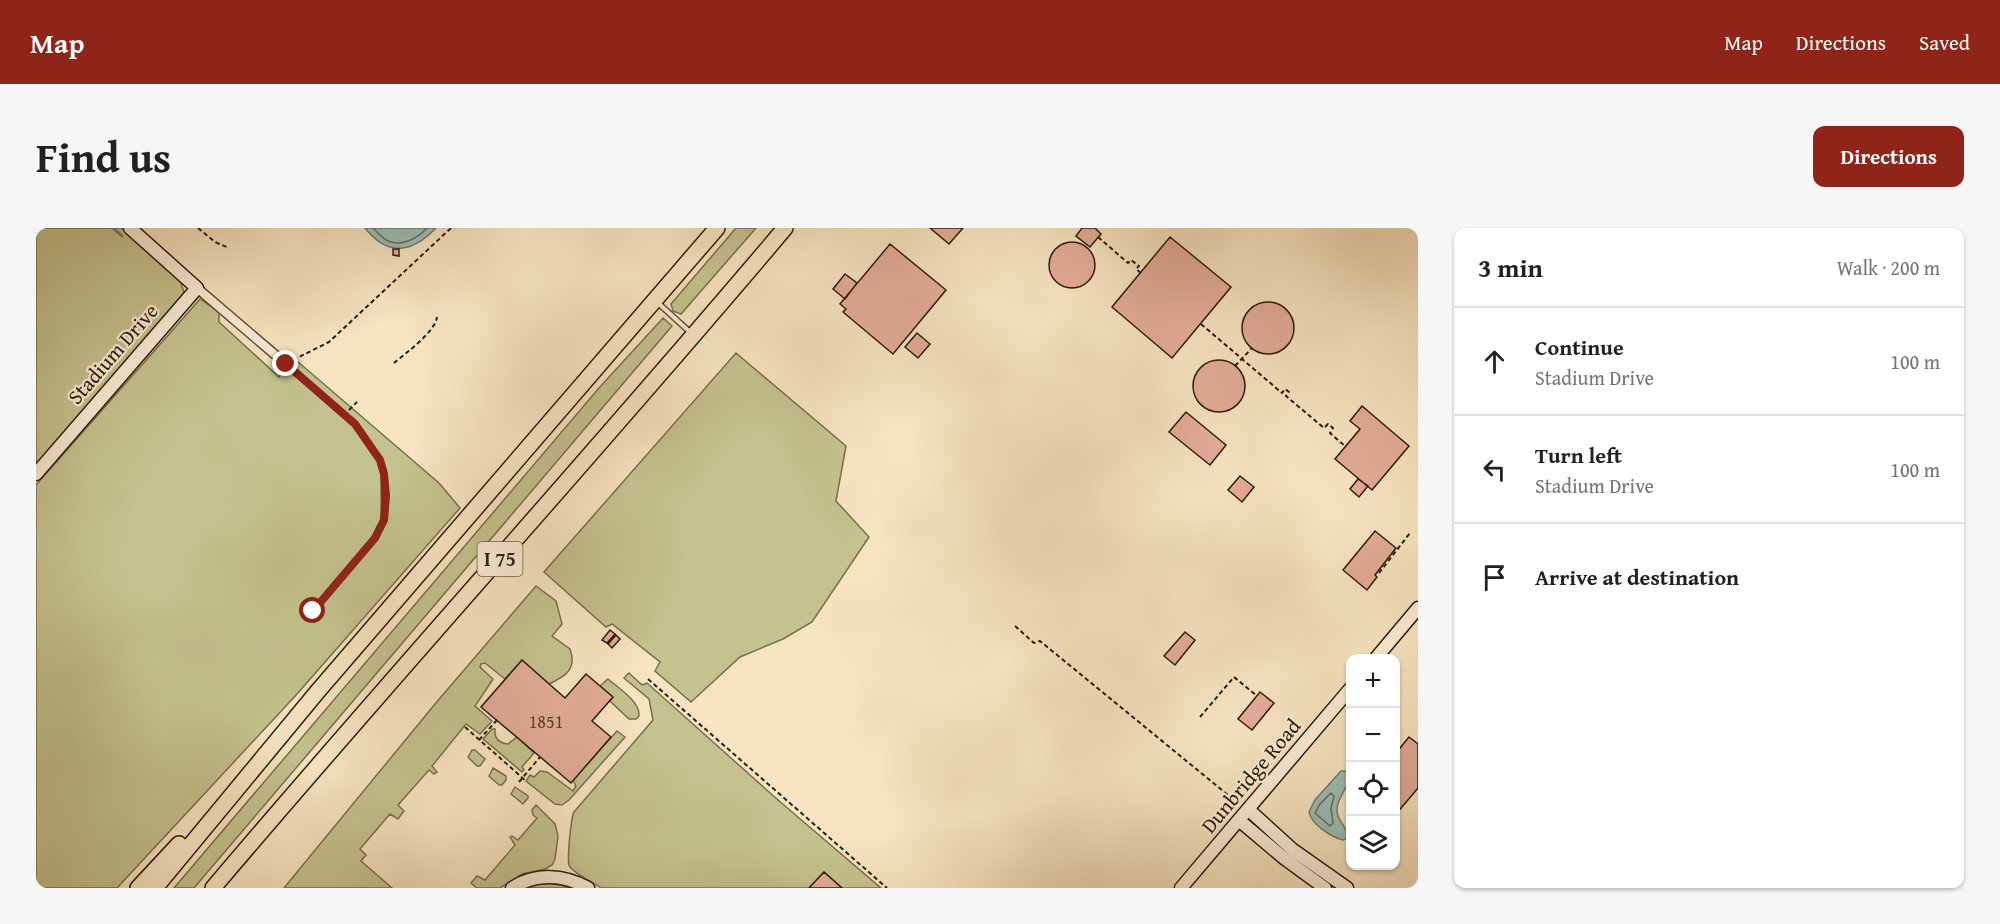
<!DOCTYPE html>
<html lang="en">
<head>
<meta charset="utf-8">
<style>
	body { margin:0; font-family:"Gentium Book Plus",serif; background:#f6f6f6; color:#202124 }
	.controls { position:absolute; right:18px; bottom:18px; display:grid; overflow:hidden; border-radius:12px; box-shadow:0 2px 4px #0004 }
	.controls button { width:54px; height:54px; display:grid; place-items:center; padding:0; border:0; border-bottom:2px solid #e0e0e0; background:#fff; color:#202124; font:30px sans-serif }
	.stop { position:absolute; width:18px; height:18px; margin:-14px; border:4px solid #8f2418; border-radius:50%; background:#fff }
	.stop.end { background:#8f2418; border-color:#fff; box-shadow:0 2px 6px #0008 }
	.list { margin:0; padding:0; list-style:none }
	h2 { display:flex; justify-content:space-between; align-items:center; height:78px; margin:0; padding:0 24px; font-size:26px }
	h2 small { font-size:20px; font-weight:400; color:#757577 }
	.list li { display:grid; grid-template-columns:39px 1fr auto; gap:18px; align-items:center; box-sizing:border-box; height:108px; padding:0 24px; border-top:2px solid #e0e0e0 }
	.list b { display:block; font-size:22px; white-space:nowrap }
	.list p { margin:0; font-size:20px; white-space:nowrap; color:#757577 }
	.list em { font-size:20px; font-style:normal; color:#757577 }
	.icon { flex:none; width:33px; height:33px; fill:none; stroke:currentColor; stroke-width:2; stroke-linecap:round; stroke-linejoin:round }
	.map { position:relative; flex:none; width:1382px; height:660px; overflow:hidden; border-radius:12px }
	header { display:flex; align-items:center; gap:36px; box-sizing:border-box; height:84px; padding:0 30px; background:#8f2418; color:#fff }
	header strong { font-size:28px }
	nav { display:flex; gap:33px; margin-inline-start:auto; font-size:21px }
	.intro { display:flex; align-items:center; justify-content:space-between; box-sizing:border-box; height:144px; padding:0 36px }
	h1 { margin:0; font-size:42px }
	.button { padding:15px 27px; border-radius:12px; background:#8f2418; color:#fff; font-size:21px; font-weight:700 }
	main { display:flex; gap:36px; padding:0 36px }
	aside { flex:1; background:#fff; border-radius:12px; box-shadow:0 2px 4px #0004 }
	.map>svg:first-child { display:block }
	.green { fill:#c4c28e; stroke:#7a6e4c; stroke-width:1.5 }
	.water { fill:#9dbeb6; stroke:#717c71; stroke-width:1.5 }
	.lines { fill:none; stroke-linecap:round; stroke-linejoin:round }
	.shore { stroke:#666c60; stroke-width:1.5 }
	.stream { stroke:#717c71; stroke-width:3 }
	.building { fill:#e3ac99; stroke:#301a09; stroke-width:1.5 }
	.lane-casing { stroke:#624c37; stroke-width:7 }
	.street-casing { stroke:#624c37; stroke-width:11 }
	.secondary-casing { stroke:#301a09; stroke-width:15 }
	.highway-casing { stroke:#301a09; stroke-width:18 }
	.path { stroke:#301a09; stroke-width:2; stroke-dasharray:4.5 3; stroke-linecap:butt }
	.lane { stroke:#faedd7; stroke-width:4 }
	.street { stroke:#faedd7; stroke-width:8 }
	.secondary { stroke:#faedd7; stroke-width:12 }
	.highway { stroke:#f7e4c1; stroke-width:15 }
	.route { stroke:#8f2418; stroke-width:8 }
	.labels { text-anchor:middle; stroke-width:4.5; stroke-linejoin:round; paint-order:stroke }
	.number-label { font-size:18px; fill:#5d3e2d }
	.shield { fill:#faedd7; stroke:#6d5947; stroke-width:1.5 }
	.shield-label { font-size:20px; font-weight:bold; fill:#301a09 }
	.street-label { font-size:21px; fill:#301a09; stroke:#faedd7 }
</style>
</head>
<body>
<header>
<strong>Map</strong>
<nav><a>Map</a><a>Directions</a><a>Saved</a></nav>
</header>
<div class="intro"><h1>Find us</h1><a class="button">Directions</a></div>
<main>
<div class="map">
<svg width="1382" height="660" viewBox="0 0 1382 660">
	<rect width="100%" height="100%" fill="#f7e4c1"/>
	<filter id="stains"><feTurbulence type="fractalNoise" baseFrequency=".00333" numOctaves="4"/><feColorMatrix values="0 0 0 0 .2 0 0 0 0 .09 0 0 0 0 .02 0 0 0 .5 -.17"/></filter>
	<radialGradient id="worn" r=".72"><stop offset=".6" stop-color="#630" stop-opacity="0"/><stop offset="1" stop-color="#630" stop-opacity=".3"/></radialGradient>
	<path class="green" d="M0,0H85L144,51L148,65L0,246Z
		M700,0H720L645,86L637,83L635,76Z
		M164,71L183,84V94L243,149L250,136L261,133L403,255L424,280L261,466L81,660H0V257Z
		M627,90L636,98L158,660H138L563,160Z
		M700,125L810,218L800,273L833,309L776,394L747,411L704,429L655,474L619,443L624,434L576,396L570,399L508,344Z
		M500,358L520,373L526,396L516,408L534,421C541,441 530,448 513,456L486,432L469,451L449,435L445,436L444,439L457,451L439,478L456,493L444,506L430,496L396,538L401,544L398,546L393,542L362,577L368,583L362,591L354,586L324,621L330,627L325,633L356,660H248L399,476Z
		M593,445L606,457L611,455L742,572L845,660H806L788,644L773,660H565C557,654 536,645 533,637C531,631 535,589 538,584L617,492L613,471L588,450Z
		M572,451C582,460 604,473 603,488L600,491H593L574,473L576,469L564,458Z
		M456,501H459C458,510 463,515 472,516L481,509L498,525L486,539L488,542L486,544L447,511Z
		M581,503L589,509L533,572L526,577L519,576L490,553L494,547L498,549L504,543L511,544L537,563L540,558L537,552Z
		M436,522H439L449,531L444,538H441L432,529Z
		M457,540L470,548V552L466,557H463L453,548Z
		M479,559L492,568V570L487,576L475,566Z
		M500,577L519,596L522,608L519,631L516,637L509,641L486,646L464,660H441L435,655L441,648L449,652L479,617L474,609L476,608L482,612L501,590L497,587L496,582Z
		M515,654L539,660H488L493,657Z"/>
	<path class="water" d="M329,0H400C376,25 352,29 329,0Z
		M1305,543H1308L1314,545C1314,559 1302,567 1301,581C1300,595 1314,598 1310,611L1307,612C1295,609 1275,596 1273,584L1279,572Z"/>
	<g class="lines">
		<path class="shore" d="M337,0C341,4 347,11 352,13C366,19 382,10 391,0
			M1295,565L1298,568L1295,580L1297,595L1294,598L1279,585L1284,576Z"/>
		<path class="stream" d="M77,0L86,8"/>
	</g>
	<path class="building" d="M894,0H927L913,16Z
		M1046,0H1059L1065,6L1054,19L1040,8Z
		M1134,9L1195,59L1136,130L1076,79Z
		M1013 37a23 23 0 1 1 46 0a23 23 0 1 1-46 0Z
		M854,16L910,62L857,126L807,84L810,81L804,76Z
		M357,21H363V28L357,27Z
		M809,46L821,55L809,71L797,61Z
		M1206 100a26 26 0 1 1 52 0a26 26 0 1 1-52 0Z
		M881,105L894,116L882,130L869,119Z
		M1157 158a26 26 0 1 1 52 0a26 26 0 1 1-52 0Z
		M1326,178L1373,218L1336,262L1299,231L1324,201L1314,193Z
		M1150,184L1190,217L1174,237L1133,204Z
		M1204,248L1218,259L1206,274L1192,262Z
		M1322,251L1332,258L1323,269L1314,261Z
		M1339,303L1360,320L1339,347L1341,349L1331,362L1307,342Z
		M574,402L579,406L571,415L566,412Z
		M1149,404L1159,412L1139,437L1128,428Z
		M580,407L584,411L576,420L572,416Z
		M486,432L529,470L550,446L577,469L556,493L575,509L535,555L445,479Z
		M1224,464L1238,475L1216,502L1202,491Z
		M1373,509L1382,516V560L1360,586V525Z
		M788,644L806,660H773Z"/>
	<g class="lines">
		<g class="lane-casing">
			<path id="lane" d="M621,74L655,105
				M250,136L319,196L344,232L348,246V292L339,310L277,383"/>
		</g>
		<g class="street-casing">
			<path id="street" d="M161,60L250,136"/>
		</g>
		<g class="secondary-casing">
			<path id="secondary" d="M0,246L161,60L94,0
				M1340,430L1382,380
				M1213,582L1257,622L1311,660
				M1204,593L1249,631L1289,660
				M476,660C500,645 527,646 552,660
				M1145,660L1314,461"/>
		</g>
		<g class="highway-casing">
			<path id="highway" d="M102,660L143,616
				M119,660L282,463L681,0
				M177,660C365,438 561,223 749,0"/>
		</g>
		<path class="path" d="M162,0L179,14L193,20
			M1062,9L1092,35L1095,32L1103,38L1100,41L1105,45
			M1165,96L1246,165L1249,161L1253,164L1250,168L1288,200L1292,196L1297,200L1294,205L1310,219
			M257,132L293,114L415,0
			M358,135C370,125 399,104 401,89
			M1199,138L1216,120
			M313,182L321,174
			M1343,345L1374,305
			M979,398L998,415L1004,413L1203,576
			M612,451L851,660
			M1164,489L1198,449L1221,468
			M429,499L490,553
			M443,512L461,492
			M483,554L504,529
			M1360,617L1361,619"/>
		<use href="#lane" class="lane"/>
		<use href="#street" class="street"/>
		<use href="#secondary" class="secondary"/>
		<use href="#highway" class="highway"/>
	</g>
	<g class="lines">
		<path class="route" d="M250,136L319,196L344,232L348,246L350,268L348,292L339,310L277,383"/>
	</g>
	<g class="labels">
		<g class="number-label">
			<text x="510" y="500">1851</text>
		</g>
		<rect class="shield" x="441.5" y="314" width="45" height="34" rx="4.5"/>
		<g class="shield-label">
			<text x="464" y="338">I 75</text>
		</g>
		<g class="street-label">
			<text transform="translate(77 126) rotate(-49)" y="7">Stadium Drive</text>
			<text transform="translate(1215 548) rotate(-50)" y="7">Dunbridge Road</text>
		</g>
	</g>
	<rect width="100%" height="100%" filter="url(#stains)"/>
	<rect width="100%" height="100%" fill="url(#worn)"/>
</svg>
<div class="controls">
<button>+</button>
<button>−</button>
<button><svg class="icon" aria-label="locate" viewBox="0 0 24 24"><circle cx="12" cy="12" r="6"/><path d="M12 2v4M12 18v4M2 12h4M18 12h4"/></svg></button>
<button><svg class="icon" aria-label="layers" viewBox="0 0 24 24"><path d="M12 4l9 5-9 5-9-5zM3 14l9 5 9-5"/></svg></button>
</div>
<div class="stop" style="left:277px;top:383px"></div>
<div class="stop end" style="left:250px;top:136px"></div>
</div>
<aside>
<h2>3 min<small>Walk · 200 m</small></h2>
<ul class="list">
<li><svg class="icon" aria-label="ahead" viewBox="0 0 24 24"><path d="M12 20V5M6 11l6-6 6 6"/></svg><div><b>Continue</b><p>Stadium Drive</p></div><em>100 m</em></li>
<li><svg class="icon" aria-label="left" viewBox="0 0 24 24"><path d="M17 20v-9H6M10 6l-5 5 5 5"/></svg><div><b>Turn left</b><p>Stadium Drive</p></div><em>100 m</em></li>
<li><svg class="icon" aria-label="arrive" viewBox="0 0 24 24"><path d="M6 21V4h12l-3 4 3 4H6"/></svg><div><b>Arrive at destination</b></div></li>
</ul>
</aside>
</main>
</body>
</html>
